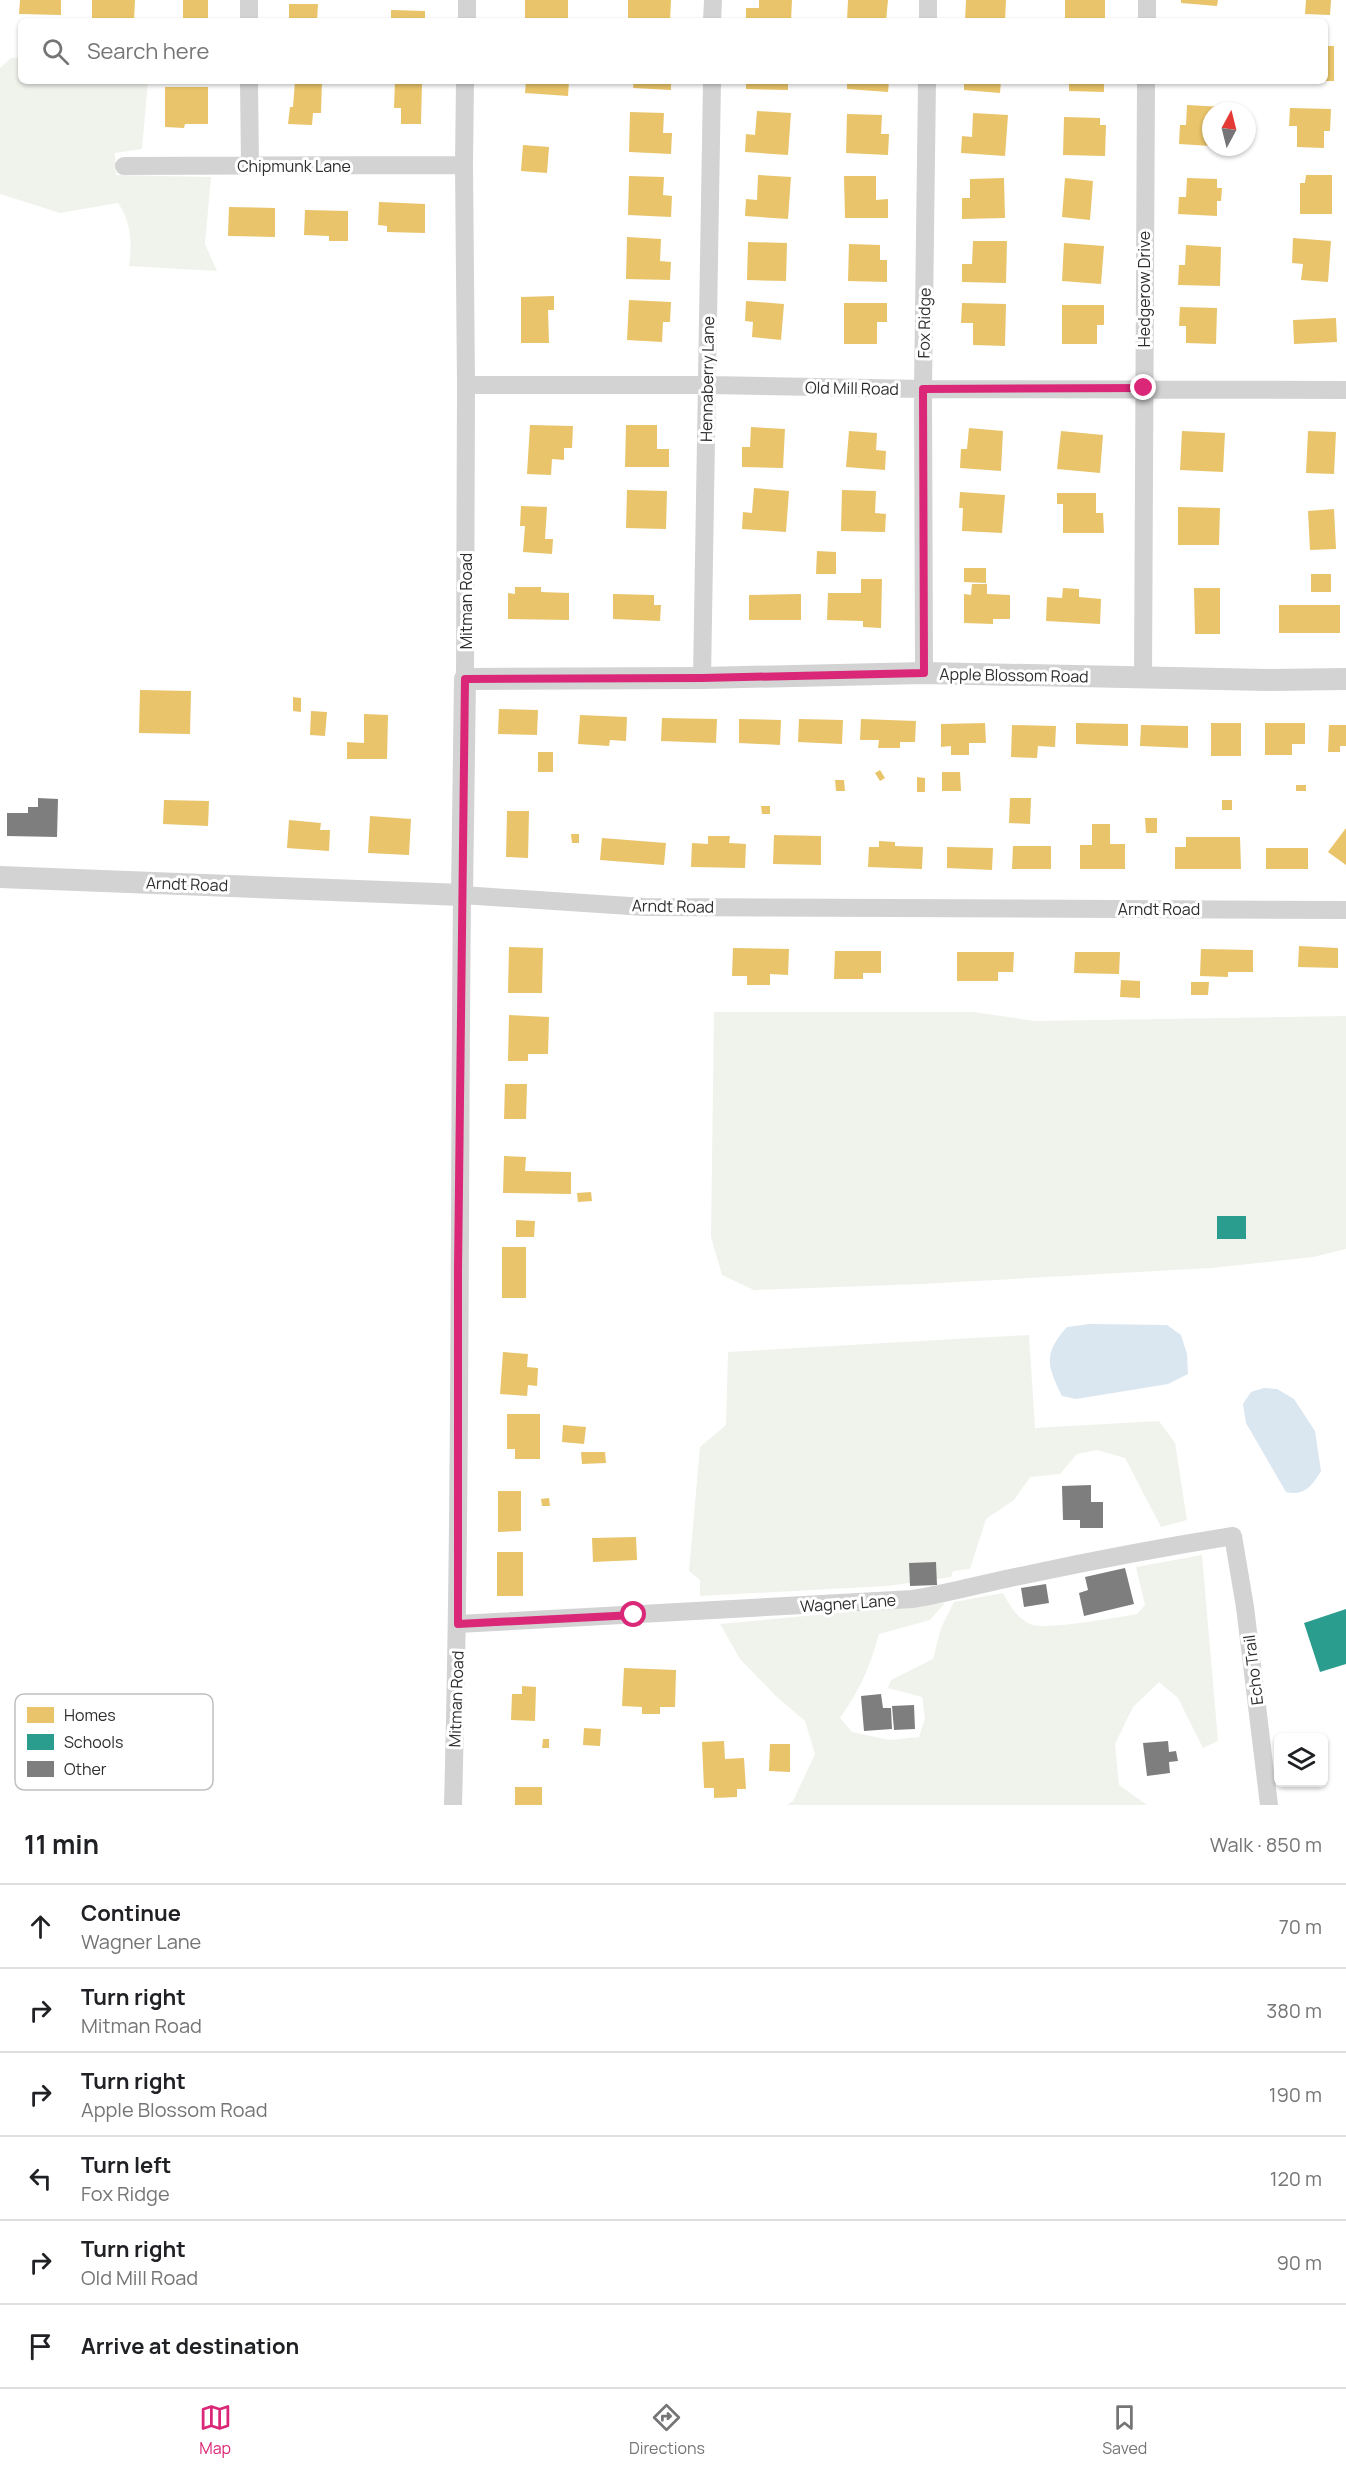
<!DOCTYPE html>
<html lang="en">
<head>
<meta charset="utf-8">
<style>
	body { margin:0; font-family:Manrope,sans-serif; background:#f6f6f6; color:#202124 }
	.controls { position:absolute; right:18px; bottom:18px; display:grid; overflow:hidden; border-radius:9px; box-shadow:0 2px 4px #0004 }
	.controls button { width:54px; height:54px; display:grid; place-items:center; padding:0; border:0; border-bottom:2px solid #e0e0e0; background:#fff; color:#202124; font:30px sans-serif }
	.compass { position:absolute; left:1202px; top:102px; width:54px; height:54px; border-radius:50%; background:#fff; box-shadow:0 2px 4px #0004; rotate:7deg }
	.stop { position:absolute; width:18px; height:18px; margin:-14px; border:4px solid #db2777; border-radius:50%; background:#fff }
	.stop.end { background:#db2777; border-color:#fff; box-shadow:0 2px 6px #0008 }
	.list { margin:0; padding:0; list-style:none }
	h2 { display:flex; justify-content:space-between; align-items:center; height:78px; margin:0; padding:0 24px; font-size:26px }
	h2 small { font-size:20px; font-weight:400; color:#757577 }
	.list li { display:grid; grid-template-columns:39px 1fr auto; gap:18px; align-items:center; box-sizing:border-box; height:84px; padding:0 24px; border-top:2px solid #e0e0e0 }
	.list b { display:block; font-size:22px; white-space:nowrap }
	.list p { margin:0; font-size:20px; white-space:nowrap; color:#757577 }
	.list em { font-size:20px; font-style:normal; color:#757577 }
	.icon { flex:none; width:33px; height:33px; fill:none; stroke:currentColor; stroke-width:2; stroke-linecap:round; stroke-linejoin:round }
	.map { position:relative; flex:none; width:1346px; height:1805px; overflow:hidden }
	.search { position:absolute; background:#fff; box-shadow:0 2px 4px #0004; left:18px; right:18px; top:18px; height:66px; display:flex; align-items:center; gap:15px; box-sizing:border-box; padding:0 21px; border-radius:9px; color:#757577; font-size:22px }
	.sheet { height:582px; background:#fff }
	nav { display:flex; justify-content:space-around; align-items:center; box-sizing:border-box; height:84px; border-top:2px solid #e0e0e0; background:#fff; font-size:16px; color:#757577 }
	nav a { display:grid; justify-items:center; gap:3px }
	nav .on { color:#db2777 }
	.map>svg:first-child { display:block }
	.green { fill:#f0f3ec }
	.water { fill:#dae6f0 }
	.homes { fill:#e9c46a }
	.schools { fill:#2a9d8f }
	.building { fill:#7e7e7e }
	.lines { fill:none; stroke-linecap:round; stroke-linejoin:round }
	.minor { stroke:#d3d3d3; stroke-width:18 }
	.tertiary { stroke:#d3d3d3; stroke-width:22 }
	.route { stroke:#db2777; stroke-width:8 }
	.labels { text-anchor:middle; stroke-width:6; stroke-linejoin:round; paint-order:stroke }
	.street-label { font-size:16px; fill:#2e2e2e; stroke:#fff }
	.key { fill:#fff; stroke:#c0c0c0; stroke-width:1.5 }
	.key-label { font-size:16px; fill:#2e2e2e }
</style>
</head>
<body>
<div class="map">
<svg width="1346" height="1805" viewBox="0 0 1346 1805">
	<rect width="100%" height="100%" fill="#fff"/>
	<path class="green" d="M11,58H21V81H148L142,149L115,153L116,175L211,177L205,244L217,271L129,266C132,243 132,224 118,203L60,213L0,194V68Z
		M714,1012H974L1035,1021L1346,1016V1249L1313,1257L1211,1268L922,1284L754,1290L722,1275L711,1237Z
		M1029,1335L1035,1428L1159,1421L1175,1443L1187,1520L1161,1527L1125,1458L1097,1450L1077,1454L1060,1474L1030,1477L1014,1500L986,1519L970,1569L953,1571L951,1577L888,1586L700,1596V1580L689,1571L700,1447L726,1425L728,1352Z
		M1202,1555L1218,1741L1203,1748L1178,1698L1159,1682L1133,1707L1115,1744L1119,1785L1147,1805H787L793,1801L815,1754L805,1721L777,1697L740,1659L720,1624L945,1603L930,1620L879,1634C869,1669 861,1688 840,1718L852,1732L890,1740L919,1737L925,1718L922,1697L888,1688L891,1680L933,1659L941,1628L954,1602L1003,1593C1010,1606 1016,1617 1030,1624C1043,1631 1119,1617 1137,1614L1145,1605L1136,1567Z"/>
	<path class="water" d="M1090,1324L1167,1325L1181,1335L1187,1354L1188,1374L1168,1384L1076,1399L1062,1396C1047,1365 1043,1354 1067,1327Z
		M1264,1388L1277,1389L1294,1399L1315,1431L1321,1471C1312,1486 1305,1496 1286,1492L1246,1423L1243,1404L1251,1392Z"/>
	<path class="homes" d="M20,0H61V15L19,14Z
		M92,0H135L134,21H92Z
		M183,0H208V21H191V18H183Z
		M525,0H568V21H525Z
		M628,0H671L670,21H628Z
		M759,0H792L791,21H746V8H759Z
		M848,0H888L886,21H847Z
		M966,0H1006L1005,21H965Z
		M1065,0H1105V21H1065Z
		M1181,0H1218L1217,6L1181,3Z
		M1306,0H1331L1330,15L1305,14Z
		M289,4H318L317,21H289Z
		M391,10L425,11V21H391Z
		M1325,46H1334V81H1325Z
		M295,81H322L321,113H313L312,125L288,124L290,107H293Z
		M395,81H422L421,124H401V108H394Z
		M526,81H569L568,96L525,93Z
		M634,81H671V90L633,88Z
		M746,81H788V90L746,89Z
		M847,81H889L888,92L847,89Z
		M964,81H1001L1000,93L964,90Z
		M1069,81H1104V92L1069,91Z
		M165,87H208V124H185L184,128L165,127Z
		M1187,105L1223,107L1222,111H1211V146L1179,144L1180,125H1186Z
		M1290,108L1331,109L1330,131H1324V148L1297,147V126H1289Z
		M757,111L791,113L788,155L745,152L746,134L755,135Z
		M630,112L664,113L663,133H672L671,154L629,152Z
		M973,113L1008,115L1005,156L961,153L962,136L972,137Z
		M847,114L882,115L881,134H889L888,155L846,153Z
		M1064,117L1100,118V125H1106L1105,156L1063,155Z
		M523,145L549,147L547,173L521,171Z
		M758,175L791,177L788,219L745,216L746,199L757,200Z
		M1306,175H1332V214H1300V183H1305Z
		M629,176L664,177L663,195L672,196L671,217L628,215Z
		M844,176H876V200L888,199V218H845Z
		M1004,178L1005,218L962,219V198H970V179Z
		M1065,178L1093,181L1090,220L1062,217Z
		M1187,178L1217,179V188H1222L1221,201H1217V216L1178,214L1179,197H1186Z
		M379,202L425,204V233L387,232V226L378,225Z
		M229,207L275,208V237L228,236Z
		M305,210L348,211V241H329V236L304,235Z
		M627,237L661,239L660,261L671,262L670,280L626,279Z
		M1293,238L1331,241L1328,282L1301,280L1303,264L1292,263Z
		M973,241H1007L1006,283L962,282V264H972Z
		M748,242L787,243L786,281L747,280Z
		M1064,243L1104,246L1101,284L1062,281Z
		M849,244L880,245V260H887V282L848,281Z
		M1186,245L1221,247L1220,286L1178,285L1179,265H1185Z
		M554,296V310H548L549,343H521V297Z
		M629,300L671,302L670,322H663L662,342L627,340Z
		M746,301L784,304L781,340L752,337L753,322L745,321Z
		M844,303H887V322H877V344H844Z
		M962,303L1006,304L1005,346L973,345V323H961Z
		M1062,305H1104V325H1097V344H1062Z
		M1180,307L1217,308L1216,344L1186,343V326H1179Z
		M1336,318L1337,342L1294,344L1293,320Z
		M530,425L573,426L572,448H564V460L552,459L551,475L527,474Z
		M626,425H657V449H669V467H625Z
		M751,427L785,429L783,468L742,467V447H750Z
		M969,428L1003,431L1001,471L960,468L961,449H967Z
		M849,431L877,433L876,450L886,451L885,470L846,467Z
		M1061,431L1103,435L1100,473L1057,469Z
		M1182,431L1225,433L1223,472L1180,470Z
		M1308,431L1336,432L1334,474L1306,473Z
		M754,488L789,491L786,532L742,529L743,512L752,513Z
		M627,490L667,491L666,529L626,528Z
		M842,490L876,491L875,513L886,514L885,532L841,531Z
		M960,492L1005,495L1002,533L962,531L963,508H959Z
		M1057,493H1096V513H1103L1104,533H1063V504H1057Z
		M521,506L547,507L545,539H553L552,554L523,552L525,526H520Z
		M1178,507L1220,508L1219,545H1178Z
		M1334,509L1336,549L1310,550L1308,511Z
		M817,551L836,552V574H816Z
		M964,568H986V583L964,582Z
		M1311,574H1331V592H1311Z
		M861,579H882L881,628L863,627V621L827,620L828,593H861Z
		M972,584H987V594L1010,595V619H993V624L964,623V594L971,595Z
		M515,587H541V592L569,593V620L508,619V593L515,594Z
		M1063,588L1079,589V597L1101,599L1100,624L1046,621L1047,597L1062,598Z
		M1194,588H1220V634H1195Z
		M613,594L654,595V605H661L660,621L613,619Z
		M801,594V620H749V595Z
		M1279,605H1340V633H1279Z
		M140,690L191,691L190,734L139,733Z
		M293,697L301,698V712L293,711Z
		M499,709L538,710L537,735L498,734Z
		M311,711L327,712L325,736L310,735Z
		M364,714L388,715L387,759H347V742L364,743Z
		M580,715L627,717L626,741L610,740L609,746L578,744Z
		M662,718L717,719L716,743L661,741Z
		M739,719L781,720L780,745L739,743Z
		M799,719L843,720L842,744L798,742Z
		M861,719L916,721L915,742H900V748H878L879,740H860Z
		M985,723L986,743H969V755H951V746L941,747V724Z
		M1076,723L1128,724V746L1076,744Z
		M1211,723H1241V756H1211Z
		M1265,723H1305V744H1292V755H1265Z
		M1012,725L1056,726L1055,747L1038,746L1037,758L1011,757Z
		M1141,725L1188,726V748L1140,746Z
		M1329,725H1346V746H1340V752H1328Z
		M538,752H553V772H538Z
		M880,770L885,778L880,781L875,773Z
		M942,772H960L961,791H942Z
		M917,777L925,778V792H917Z
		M835,780H844L845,791H836Z
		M1296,785H1306V791H1296Z
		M1010,798H1031L1030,824L1009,823Z
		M164,800L209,801L208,826L163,824Z
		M1222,800H1232V810H1222Z
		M761,806H770V814H762Z
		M507,811H529L528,858L506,857Z
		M370,816L411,819L409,855L368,853Z
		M1145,818H1157V833H1146Z
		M289,820L321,823L320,830H330L329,851L287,848Z
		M1092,824H1110V844H1125V869H1080V845H1092Z
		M1346,828V865L1328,852Z
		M571,834H579V843H572Z
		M774,835L821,836V865L773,864Z
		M708,836H730L729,843L746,844L745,868L691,867L692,843L708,844Z
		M1186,837H1240L1241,869H1175V847H1186Z
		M602,838L666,843L664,865L600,860Z
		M879,841L895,842V846L923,847L922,869L868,867L869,847H879Z
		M1013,846H1051V869H1012Z
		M947,847L993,848L992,870L947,868Z
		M1266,848H1308V869H1266Z
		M1299,946L1338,948V968L1298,967Z
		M509,947L543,948L542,993H508Z
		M733,948L789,949L788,975L770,974V985H747V976H732Z
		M1201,949L1253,950V972H1228V977L1200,976Z
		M835,951H881V973H863V979H834Z
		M957,952H1014L1013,972H998V981H957Z
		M1075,952H1120L1119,974L1074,973Z
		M1121,980L1140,981V998L1120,997Z
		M1191,982H1209L1208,995H1191Z
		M509,1015L549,1017L548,1054H528V1061H508Z
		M505,1084H527L526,1119H504Z
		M504,1156L526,1157L525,1171L571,1172V1194L503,1193Z
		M591,1192L592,1201L578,1202L577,1193Z
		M516,1220L535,1221L534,1237H516Z
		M502,1247H526V1298H502Z
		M503,1352L528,1354L527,1367L538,1368L537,1386L528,1385L527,1396L500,1394Z
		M507,1414H540V1459H515V1449H507Z
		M563,1425L586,1427L584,1444L562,1442Z
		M581,1452H605L606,1463L582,1464Z
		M498,1491H521V1531L498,1532Z
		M549,1498L550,1506H542L541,1499Z
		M636,1537L637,1560L593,1562L592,1538Z
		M497,1552H523V1596H497Z
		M624,1668L676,1670L675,1707H660V1714H642V1707L622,1706Z
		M522,1686L536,1687L535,1721L511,1720L512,1694H522Z
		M584,1728L601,1729L600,1746L583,1745Z
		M543,1739H549V1748H542Z
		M724,1741L725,1759L744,1758L746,1789H737V1797L714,1798V1788H704L702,1742Z
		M770,1744H790V1772L769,1771Z
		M515,1787H542V1805H515Z"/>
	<path class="schools" d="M1217,1216H1246V1239H1217Z
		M1346,1609V1664L1320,1672L1304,1623Z"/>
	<path class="building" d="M38,798L58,799L57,837L7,836V813H28V807H38Z
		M1091,1485V1502H1103V1528H1080V1520H1063L1062,1486Z
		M936,1562L937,1585L910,1586L909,1563Z
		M1125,1568L1134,1604L1084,1616L1079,1593L1088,1590L1085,1577Z
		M1046,1584L1049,1603L1024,1607L1021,1588Z
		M881,1694L883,1708H891L892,1729L864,1731L861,1696Z
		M914,1705L915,1729L894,1730L892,1706Z
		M1168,1741L1169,1752L1176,1751L1178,1761L1169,1762L1170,1773L1147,1776L1143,1743Z"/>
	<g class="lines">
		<path class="minor" d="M249,0V21
			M467,21V0
			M712,21L713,0
			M928,21V0
			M1147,21V0
			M249,81L250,166
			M465,81L464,165L466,385L465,679
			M124,166L464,165
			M466,385H708L923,389L1346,390
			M924,673L923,389L927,81
			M1143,677L1146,81
			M702,678L712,81
			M458,1624L913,1599C951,1593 988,1582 1025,1575C1095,1560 1164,1547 1233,1536L1245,1607L1269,1805
			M453,1805C461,1502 459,1198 462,895L645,907L1346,910"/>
		<path class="tertiary" d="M0,877L462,895L465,679L702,678L924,673L1268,680L1346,679"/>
	</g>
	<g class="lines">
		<path class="route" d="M634,1615L458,1624V1270L465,679L702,678L924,673L923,389L1144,388"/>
	</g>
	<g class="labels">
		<g class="street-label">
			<text x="294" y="172">Chipmunk Lane</text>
			<text transform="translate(1144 289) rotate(-90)" y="6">Hedgerow Drive</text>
			<text transform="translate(924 323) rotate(-89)" y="6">Fox Ridge</text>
			<text transform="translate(707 379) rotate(-89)" y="6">Hennaberry Lane</text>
			<text transform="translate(852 388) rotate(1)" y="6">Old Mill Road</text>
			<text transform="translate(466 601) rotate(-90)" y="6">Mitman Road</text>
			<text transform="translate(1014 675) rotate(1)" y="6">Apple Blossom Road</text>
			<text transform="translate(187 884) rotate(2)" y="6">Arndt Road</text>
			<text transform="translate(673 906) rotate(1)" y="6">Arndt Road</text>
			<text x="1159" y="915">Arndt Road</text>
			<text transform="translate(848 1603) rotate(-4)" y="6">Wagner Lane</text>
			<text transform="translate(1253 1670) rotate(-97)" y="6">Echo Trail</text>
			<text transform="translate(456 1699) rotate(-88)" y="6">Mitman Road</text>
		</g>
	</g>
	<rect x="15" y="1694" width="198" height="96" rx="9" class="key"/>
	<rect x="27" y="1707" width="27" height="16" fill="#e9c46a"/>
	<rect x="27" y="1734" width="27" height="16" fill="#2a9d8f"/>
	<rect x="27" y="1761" width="27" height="16" fill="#7e7e7e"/>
	<g class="key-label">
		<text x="64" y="1721">Homes</text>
		<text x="64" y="1748">Schools</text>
		<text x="64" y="1775">Other</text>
	</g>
</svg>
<div class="controls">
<button><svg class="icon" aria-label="layers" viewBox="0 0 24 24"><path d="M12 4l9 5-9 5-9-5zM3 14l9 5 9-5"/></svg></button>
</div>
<svg class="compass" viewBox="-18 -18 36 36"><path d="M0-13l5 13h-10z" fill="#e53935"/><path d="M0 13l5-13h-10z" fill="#757577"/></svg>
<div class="stop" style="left:634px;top:1615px"></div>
<div class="stop end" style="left:1144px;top:388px"></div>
<div class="search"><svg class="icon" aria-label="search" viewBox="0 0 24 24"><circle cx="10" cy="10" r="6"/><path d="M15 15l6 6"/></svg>Search here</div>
</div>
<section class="sheet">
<h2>11 min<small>Walk · 850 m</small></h2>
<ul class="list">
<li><svg class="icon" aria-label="ahead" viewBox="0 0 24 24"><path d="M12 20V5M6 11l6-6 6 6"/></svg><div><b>Continue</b><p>Wagner Lane</p></div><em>70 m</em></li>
<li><svg class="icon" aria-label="right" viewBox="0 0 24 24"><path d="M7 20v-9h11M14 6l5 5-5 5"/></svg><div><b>Turn right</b><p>Mitman Road</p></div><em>380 m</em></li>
<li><svg class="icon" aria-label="right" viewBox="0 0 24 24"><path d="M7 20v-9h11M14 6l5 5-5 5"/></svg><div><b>Turn right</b><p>Apple Blossom Road</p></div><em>190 m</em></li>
<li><svg class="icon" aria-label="left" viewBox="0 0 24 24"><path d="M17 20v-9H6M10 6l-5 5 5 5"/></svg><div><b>Turn left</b><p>Fox Ridge</p></div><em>120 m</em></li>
<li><svg class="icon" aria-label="right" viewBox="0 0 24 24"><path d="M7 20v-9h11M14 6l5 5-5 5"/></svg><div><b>Turn right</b><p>Old Mill Road</p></div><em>90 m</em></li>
<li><svg class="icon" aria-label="arrive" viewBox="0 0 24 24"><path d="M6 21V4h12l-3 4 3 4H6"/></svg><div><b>Arrive at destination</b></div></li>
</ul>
</section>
<nav>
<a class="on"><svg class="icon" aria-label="map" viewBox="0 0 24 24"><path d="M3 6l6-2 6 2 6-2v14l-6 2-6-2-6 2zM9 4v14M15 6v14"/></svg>Map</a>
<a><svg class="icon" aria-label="directions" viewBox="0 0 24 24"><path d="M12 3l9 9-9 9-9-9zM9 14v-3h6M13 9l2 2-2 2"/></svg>Directions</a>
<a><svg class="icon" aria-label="saved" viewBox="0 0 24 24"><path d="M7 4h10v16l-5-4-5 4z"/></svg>Saved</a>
</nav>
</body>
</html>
